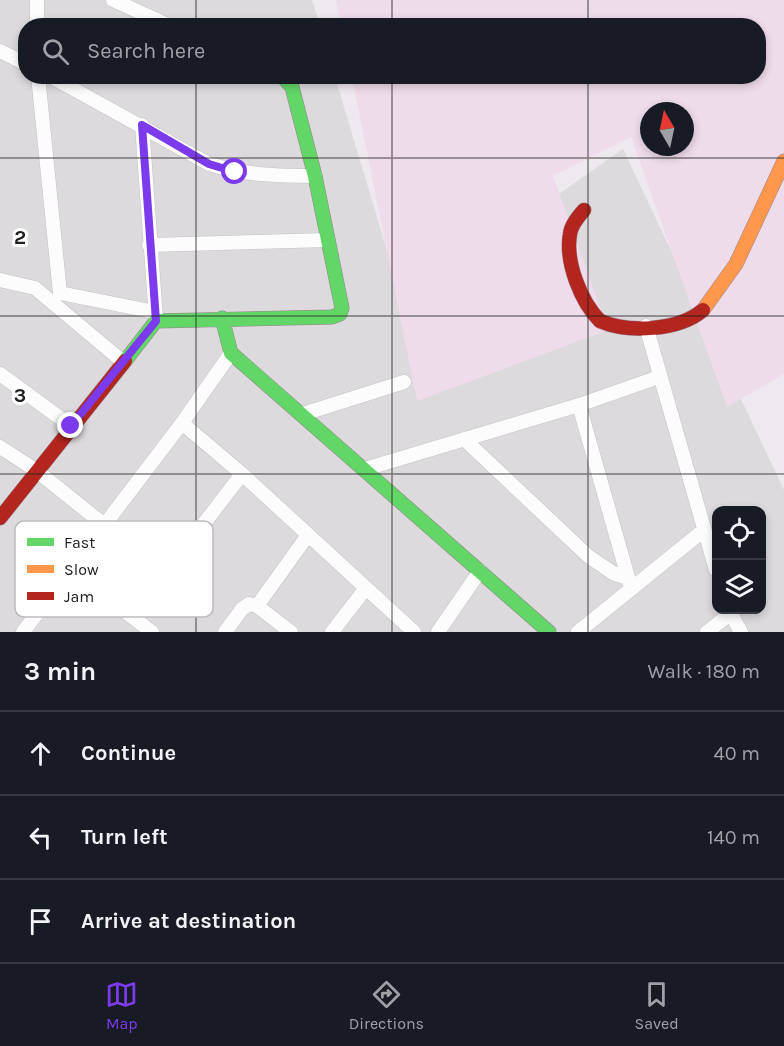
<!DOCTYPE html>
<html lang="en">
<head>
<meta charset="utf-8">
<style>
	body { margin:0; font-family:Karla,sans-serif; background:#20242c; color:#f1f3f6 }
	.controls { position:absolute; right:18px; bottom:18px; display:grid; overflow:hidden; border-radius:12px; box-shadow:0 3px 9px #0003 }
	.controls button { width:54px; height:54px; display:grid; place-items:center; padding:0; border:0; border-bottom:2px solid #363941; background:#171b24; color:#f1f3f6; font:30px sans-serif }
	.compass { position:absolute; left:640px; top:102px; width:54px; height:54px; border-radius:50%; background:#171b24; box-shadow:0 3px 9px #0003; rotate:351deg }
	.stop { position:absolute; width:18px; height:18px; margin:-14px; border:4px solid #7c3aed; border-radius:50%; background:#fff }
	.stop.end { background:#7c3aed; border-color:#fff; box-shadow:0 2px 6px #0008 }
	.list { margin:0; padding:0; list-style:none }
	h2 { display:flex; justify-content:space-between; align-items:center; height:78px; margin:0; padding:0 24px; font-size:26px }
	h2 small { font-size:20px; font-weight:400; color:#9ea1a6 }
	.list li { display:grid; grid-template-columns:39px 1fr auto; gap:18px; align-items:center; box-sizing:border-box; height:84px; padding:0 24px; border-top:2px solid #363941 }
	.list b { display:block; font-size:22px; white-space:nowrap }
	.list em { font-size:20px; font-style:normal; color:#9ea1a6 }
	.icon { flex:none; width:33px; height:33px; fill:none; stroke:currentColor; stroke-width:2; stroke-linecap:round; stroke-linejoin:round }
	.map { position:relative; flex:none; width:784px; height:632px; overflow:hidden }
	.search { position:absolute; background:#171b24; box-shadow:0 3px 9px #0003; left:18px; right:18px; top:18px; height:66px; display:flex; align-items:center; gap:15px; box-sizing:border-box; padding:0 21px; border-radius:24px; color:#9ea1a6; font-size:22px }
	.sheet { height:330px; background:#171b24 }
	nav { display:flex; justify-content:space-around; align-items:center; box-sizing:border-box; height:84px; border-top:2px solid #363941; background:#171b24; font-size:16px; color:#9ea1a6 }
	nav a { display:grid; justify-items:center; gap:3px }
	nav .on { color:#7c3aed }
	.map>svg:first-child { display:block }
	.residential { fill:#dddadd; fill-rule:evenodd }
	.farmland { fill:#efdcea; fill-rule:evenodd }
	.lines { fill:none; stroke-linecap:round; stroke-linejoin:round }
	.street-casing { stroke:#c4c1c4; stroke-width:15 }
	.fast-casing { stroke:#998091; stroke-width:15 }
	.slow-casing { stroke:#998091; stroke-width:15 }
	.jam-casing { stroke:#998091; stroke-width:15 }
	.street { stroke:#fcfcfc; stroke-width:14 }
	.fast { stroke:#63d668; stroke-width:14 }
	.slow { stroke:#ff974d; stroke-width:14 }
	.jam { stroke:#b3261e; stroke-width:14 }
	.route { stroke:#7c3aed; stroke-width:8 }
	.grid { fill:none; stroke:#202020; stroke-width:1.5; stroke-opacity:0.55 }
	.key { fill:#fff; stroke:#bcbcbc; stroke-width:1.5 }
	.key-label { font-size:16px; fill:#202020 }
	.grid-label { font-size:20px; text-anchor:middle; font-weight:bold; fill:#202020; stroke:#fff; stroke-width:6; stroke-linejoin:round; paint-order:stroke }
</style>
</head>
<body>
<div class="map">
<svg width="784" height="632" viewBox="0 0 784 632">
	<rect width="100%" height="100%" fill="#eee9ee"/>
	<path class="residential" d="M0,0H312L320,25L26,26V76L335,77L421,364L543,205L623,149L784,490V632H0ZM716,511H762V610H716Z"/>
	<path class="farmland" d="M336,0H784V374L727,407L631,137L553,176L608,330L417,401L352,77L758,76V26L341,25ZM649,111H685V147H649Z"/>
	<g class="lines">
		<g class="street-casing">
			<path id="street" d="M37,0V26
				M113,0L170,26
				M0,51L26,64
				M38,76L60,293L155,312
				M50,76L209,164C244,175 278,176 315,176
				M142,125L156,318
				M149,245L328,240
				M0,280L35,288L122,361
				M646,326L716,570
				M0,374L71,426
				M579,405L631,588
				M303,414L404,382
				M182,423L242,474L414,632
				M464,439L588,556L613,573L628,578
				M0,447L37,471L103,524
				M365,469L579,405L659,377
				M69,569L152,632
				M257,606L308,535
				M729,610L741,632
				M132,617L242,474
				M23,632L182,423L231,353
				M225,632L242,609L249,604L257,606L291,632
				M332,632L366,588
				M438,632L480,571
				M578,632L704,530
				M707,632L730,614"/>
		</g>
		<g class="fast-casing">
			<path id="fast" d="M222,318L231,353L549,632
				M125,361L156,321L332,317L340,314L342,308L315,176L292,87L282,76"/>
		</g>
		<g class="slow-casing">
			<path id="slow" d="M703,310L736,264L784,161"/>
		</g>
		<g class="jam-casing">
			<path id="jam" d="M584,210C578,217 571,225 570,234C565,262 581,302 600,321C628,333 679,331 703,310
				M0,518L125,361"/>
		</g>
		<use href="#street" class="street"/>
		<use href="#fast" class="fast"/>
		<use href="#slow" class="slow"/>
		<use href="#jam" class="jam"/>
	</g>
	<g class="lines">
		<path class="route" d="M71,426L156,321L142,125L209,164L235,172"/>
	</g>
	<path class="grid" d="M196,0V26M392,0V26M588,0V26M196,76V632M392,76V632M588,76V632M0,158H784M0,316H784M0,474H784"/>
	<rect x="15" y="521" width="198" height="96" rx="9" class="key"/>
	<rect x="27" y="538" width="27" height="8" fill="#63d668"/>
	<rect x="27" y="565" width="27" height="8" fill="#ff974d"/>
	<rect x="27" y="592" width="27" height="8" fill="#b3261e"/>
	<g class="key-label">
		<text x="64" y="548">Fast</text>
		<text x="64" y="575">Slow</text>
		<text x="64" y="602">Jam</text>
	</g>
	<g class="grid-label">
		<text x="20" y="244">2</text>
		<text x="20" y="402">3</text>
	</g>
</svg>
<div class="controls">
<button><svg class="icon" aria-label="locate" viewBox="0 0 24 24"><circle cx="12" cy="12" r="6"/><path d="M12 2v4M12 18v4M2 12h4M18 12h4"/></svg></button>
<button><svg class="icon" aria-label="layers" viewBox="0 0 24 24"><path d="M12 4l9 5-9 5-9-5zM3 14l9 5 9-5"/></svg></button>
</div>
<svg class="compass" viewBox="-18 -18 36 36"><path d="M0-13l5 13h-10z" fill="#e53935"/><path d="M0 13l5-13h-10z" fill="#9ea1a6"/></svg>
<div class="stop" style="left:235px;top:172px"></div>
<div class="stop end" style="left:71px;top:426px"></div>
<div class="search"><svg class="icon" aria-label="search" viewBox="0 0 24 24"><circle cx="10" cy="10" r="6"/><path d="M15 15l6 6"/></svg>Search here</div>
</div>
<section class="sheet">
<h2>3 min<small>Walk · 180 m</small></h2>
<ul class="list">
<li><svg class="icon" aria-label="ahead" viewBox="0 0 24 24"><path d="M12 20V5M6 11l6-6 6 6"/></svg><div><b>Continue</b></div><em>40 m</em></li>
<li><svg class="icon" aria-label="left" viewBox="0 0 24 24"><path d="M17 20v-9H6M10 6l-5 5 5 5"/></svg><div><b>Turn left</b></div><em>140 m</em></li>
<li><svg class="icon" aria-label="arrive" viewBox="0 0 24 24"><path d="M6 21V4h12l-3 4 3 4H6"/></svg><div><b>Arrive at destination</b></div></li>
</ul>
</section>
<nav>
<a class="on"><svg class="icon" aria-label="map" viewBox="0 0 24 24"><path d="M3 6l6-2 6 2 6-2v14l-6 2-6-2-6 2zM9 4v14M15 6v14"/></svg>Map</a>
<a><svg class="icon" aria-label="directions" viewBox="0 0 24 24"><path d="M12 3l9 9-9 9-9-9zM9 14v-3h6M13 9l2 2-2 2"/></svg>Directions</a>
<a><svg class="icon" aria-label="saved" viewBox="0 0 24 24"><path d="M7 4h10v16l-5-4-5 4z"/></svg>Saved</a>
</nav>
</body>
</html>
